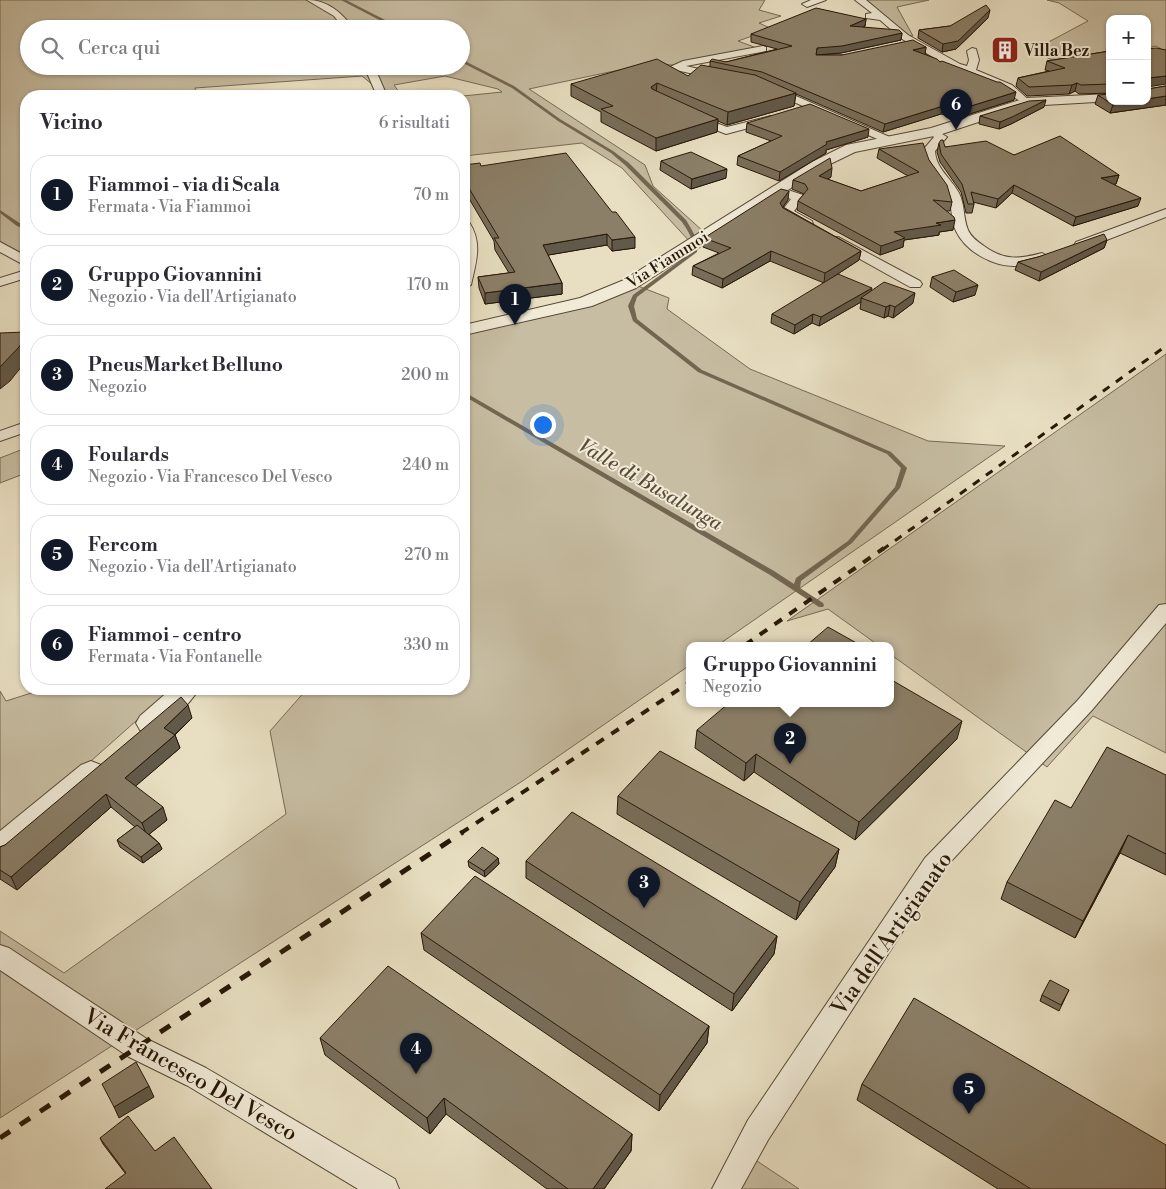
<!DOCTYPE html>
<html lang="it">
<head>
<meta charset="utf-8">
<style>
	body { margin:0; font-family:"Libre Bodoni",serif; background:#f7f7f7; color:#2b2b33 }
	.controls { position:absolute; right:15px; top:15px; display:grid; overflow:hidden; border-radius:10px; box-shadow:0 1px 4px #0004 }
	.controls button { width:45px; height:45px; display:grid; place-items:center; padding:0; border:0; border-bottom:1px solid #e1e1e2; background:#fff; color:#2b2b33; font:25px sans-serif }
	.you { position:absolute; left:542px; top:424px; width:18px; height:18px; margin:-12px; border:4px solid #fff; border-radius:50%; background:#1a73e8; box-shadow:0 0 0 8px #1a73e833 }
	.badge { display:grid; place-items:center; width:32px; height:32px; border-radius:50%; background:#111827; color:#fff; font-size:16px; font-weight:700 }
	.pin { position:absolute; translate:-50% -41px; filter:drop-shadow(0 1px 2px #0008) }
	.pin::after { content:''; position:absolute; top:26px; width:18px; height:15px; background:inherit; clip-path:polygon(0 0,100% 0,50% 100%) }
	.popup { position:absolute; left:686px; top:642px; width:208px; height:65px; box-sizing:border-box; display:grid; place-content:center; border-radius:10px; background:#fff; filter:drop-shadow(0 1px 4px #0005); font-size:16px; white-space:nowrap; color:#7c7c81 }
	.popup b { font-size:19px; color:#2b2b33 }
	.popup::after { content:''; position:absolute; left:50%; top:100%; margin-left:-10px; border:10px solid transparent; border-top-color:#fff }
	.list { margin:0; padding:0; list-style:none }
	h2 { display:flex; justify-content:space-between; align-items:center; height:65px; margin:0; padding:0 20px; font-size:21px }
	h2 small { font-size:16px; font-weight:400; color:#7c7c81 }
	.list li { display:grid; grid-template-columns:32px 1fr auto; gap:15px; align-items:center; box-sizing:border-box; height:80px; margin:0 10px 10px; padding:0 10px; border:1px solid #e1e1e2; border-radius:20px }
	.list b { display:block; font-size:19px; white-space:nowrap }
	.list p { margin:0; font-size:16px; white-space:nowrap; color:#7c7c81 }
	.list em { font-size:16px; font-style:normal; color:#7c7c81 }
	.icon { flex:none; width:28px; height:28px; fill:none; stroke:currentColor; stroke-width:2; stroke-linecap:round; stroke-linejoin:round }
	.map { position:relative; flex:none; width:1166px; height:1189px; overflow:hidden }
	.search { position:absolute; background:#fff; box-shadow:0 1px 4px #0004; left:20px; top:20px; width:450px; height:55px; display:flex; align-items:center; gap:12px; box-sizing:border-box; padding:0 18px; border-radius:28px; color:#7c7c81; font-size:19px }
	.panel { position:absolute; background:#fff; box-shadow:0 1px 4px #0004; left:20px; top:90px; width:450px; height:605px; border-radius:20px }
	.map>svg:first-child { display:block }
	.green { fill:#c7bda2; stroke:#776a54; fill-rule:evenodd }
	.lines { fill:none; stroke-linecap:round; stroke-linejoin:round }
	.stream { fill:#736651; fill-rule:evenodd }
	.minor-casing { stroke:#574936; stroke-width:2 }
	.tertiary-casing { stroke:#574936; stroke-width:2 }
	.minor { fill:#f0ead7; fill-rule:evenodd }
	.tertiary { fill:#f0ead7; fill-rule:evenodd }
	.rail-far2 { stroke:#271707; stroke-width:3; stroke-dasharray:8 8; stroke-linecap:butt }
	.rail-far1 { stroke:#271707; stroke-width:4; stroke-dasharray:9 9; stroke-linecap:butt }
	.rail { stroke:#271707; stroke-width:5; stroke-dasharray:12 12; stroke-linecap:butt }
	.wall { fill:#786d59; stroke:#271707 }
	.shaded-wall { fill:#615949; stroke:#271707 }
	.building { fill:#8b7f68; stroke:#271707 }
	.labels { text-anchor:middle; stroke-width:4; stroke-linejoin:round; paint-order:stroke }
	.far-poi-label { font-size:16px; font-weight:bold; fill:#271707; stroke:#f0ead7; text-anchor:start }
	.far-street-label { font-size:16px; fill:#271707; stroke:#f0ead7 }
	.water-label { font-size:20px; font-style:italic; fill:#5a4c38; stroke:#f0ead7 }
	.near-street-label { font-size:22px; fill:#271707; stroke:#f0ead7 }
</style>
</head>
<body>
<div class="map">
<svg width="1166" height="1189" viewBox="0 0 1166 1189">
	<rect width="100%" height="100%" fill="#e8dfc2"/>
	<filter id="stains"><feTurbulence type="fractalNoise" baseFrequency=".004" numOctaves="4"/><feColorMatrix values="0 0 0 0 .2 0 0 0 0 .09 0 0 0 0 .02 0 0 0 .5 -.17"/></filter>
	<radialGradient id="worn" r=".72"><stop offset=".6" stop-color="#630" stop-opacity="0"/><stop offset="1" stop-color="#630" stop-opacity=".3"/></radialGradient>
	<path class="green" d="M0,0H765L759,10L781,16L759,23L772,29L738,41L757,48L672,65L652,63L529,89L645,165L653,186L704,232L691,243L622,168L582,143L464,156L463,96L502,92L498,89L445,76L394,85L402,96H380L379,90L362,76L195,88L196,96H26V262L0,247ZM335,26L337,29H461V66H29V29H275Z
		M861,0H929L897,7L913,36L899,34Z
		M1047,0H1166V52L1156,46L1147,48V19H1110V55L1084,76L1040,54L1041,46L1088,21L1059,3Z
		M638,286L669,298L667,309L750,369L928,441L1005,446L718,645H690V665L524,780L0,1118V931L64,973L286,814L270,731L307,689H464V329Z
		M1166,354V753L1093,716L1047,767L890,654V645H878L828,609L787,621Z
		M26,448V473L0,483V458Z
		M44,689H172L56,792L0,847V691L6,701Z
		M754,1159L799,1189H735Z"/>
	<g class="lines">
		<path class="stream" d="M341,0H346L389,22L393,29H389L387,24Z
			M461,59L514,86L560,119L613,151L629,163L686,220C692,230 699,240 697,252L637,297L634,306L637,319L702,370L891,452L907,468L900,488L852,543L801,581L800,588L823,603L824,605L823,607H819L770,575L464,396V392L466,393L774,571L794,584L796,578L848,541L895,487L901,468L887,454L698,372L633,321L628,306L633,295L693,251C695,241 688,231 682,222L625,165L611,153L558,121L512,88L461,62Z
			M0,210L21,224L26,226V229L17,226L0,213Z"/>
		<g class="minor-casing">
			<path id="minor" d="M307,0C328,0 342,13 354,29H344L334,16Z
				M811,0H826L807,7L802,4Z
				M855,0H866L908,35L960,64L967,66L969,60L967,51L972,48L976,49L979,60L976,70L1012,85L1031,102L1026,105L989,81L952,68L902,39L880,20L866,18V14L872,13Z
				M763,46L766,47V51L686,66L721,74L722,76L721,78L717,79L671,69L670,67L683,61Z
				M364,66H374L387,96H377Z
				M773,86L892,138L894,140L888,143L884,142L769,91L768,89Z
				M695,115L727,127L771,116L777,119L775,121L726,134L691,120L689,118L691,116Z
				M934,129L947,137L935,151C936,169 951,178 959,193C965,205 963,218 968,230C971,237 978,242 984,246C1004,261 1020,259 1042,253L1049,257L1047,260C1037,263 1027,266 1016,266C994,267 966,252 956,231C950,219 953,205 947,193C938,177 924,169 923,150L934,137L928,132Z
				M776,186L803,195L805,198L794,211L812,221L813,224L812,227H802L783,215L781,212L791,199L772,193L770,190L772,187Z
				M1166,209V217L1086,248H1076L1074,245L1076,242Z
				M464,221L469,222C483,243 476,262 471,285L464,289Z
				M838,237L920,281L922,284L920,287H910L833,244L831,241L833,238Z
				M0,242L26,256V266L0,252Z
				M26,270V278L0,286V278Z
				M26,422V432L0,441V431Z
				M1166,604V623L1092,710L941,872L768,1140L741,1189H712L748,1120L925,858L1078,700L1159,605Z
				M0,945L9,948L147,1039L206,1068L395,1179L399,1189H358L188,1086L129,1057L0,970Z"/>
		</g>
		<g class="tertiary-casing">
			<path id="tertiary" d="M1110,94V101H1113L1027,106L939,135L855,152L822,168L636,288L592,306L464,335V325L580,298L624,280L812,162L846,145L931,128L1026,98Z
				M171,689H199C191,702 166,729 151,732C147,733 144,731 140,730L136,723L140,716Z
				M91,761L101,765L105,772L101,779L10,856L0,860V831L81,765Z"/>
		</g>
		<use href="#minor" class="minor"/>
		<use href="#tertiary" class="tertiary"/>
		<path class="rail-far2" d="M882,550L1166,346"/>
		<path class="rail-far1" d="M745,645L884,548
			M461,833L690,682"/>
		<path class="rail" d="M0,1138L463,832"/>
	</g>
	<path class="wall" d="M988,18L956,49L942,52L918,38L919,30L950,26Z
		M866,19L865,26L863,27L902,33L901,40L841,53L820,55H842L926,47L925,54L1014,100L957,118L941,114L883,132L796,94L794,106L727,125L718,121L717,132L656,151L601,122V112L571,96V84L688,76L710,66V61L726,62L777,49L751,42V34Z
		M1110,51V93L1079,94L1075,91L1069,94L1027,96L1016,86L1018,78L1049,71L1045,70L1047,61Z
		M1148,86V89L1166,86V105L1110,113L1095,104L1098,95L1110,101Z
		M1044,107L1011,124L999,129L979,124L980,116Z
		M747,123L868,137L826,150V153L779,181L737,165L738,156L771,141L746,132Z
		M939,143L945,147L1014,155L1119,175L1116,184H1114L1138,206L1073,226L1012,193L996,208L973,202L974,204L972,213H966L961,192L940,162L937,152Z
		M879,149L929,160L952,202L950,211H946L953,230L939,232V235L904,240L903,247L880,255L797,210L798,201L804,194L792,189L793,180L831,177L827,179L861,191L908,176L877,158Z
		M661,161L726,178L691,189L660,170Z
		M464,165L481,166L635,248L612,251L607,245L548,255L562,283V294L485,304L479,288L478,277L509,273L495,250L494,241L464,190Z
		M788,200L783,207L861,251L859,260L824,283L770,261L722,288L692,275L693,266L719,253L703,247L704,238Z
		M1107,240L1104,248L1039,281L1015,270L1018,262L1038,257Z
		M932,277L975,295L953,302L930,287Z
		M871,291L913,303L893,318L888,316L884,318L860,309L861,302L819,326L812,323L794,334L771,323L772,314Z
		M192,718L175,735L180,748L135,786L167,820L149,834L159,843L162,849L143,863L120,847L117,840L135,827L111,807L17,890L0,879V847L5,845Z
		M697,730L957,739L855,840L754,772L744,781L695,748Z
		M1166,775V875L1120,853L1075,938L1001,899L1007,882L1071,808Z
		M618,796L839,849L835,867L796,920L617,814Z
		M498,858L499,864L485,877L469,867L468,861Z
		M526,861L777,936L774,954L732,1011L526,878Z
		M421,933L709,1026L707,1043L659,1111L424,950Z
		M1069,990L1059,1011L1040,1001L1042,995Z
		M320,1038L632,1134L631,1151L604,1189H547L446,1114L430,1134L325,1055Z
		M862,1084L1166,1189H998L857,1100Z
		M100,1138L155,1151L125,1173L103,1144Z"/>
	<path class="shaded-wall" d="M990,10L988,18L956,49L942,52L943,44Z
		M866,19L865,26L849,34L850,26Z
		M902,33L901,40L841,53L816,55L817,48Z
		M926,47L925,55L913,50Z
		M1166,76V84L1147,87L1148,78Z
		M657,83L656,95L651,87Z
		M1077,83L1075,91L1069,94L1072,85Z
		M1016,92L1014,100L957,118L958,110Z
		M796,93L794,106L727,125L728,112Z
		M1166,96V105L1110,113L1113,105L1135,101H1147V99Z
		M1046,100L1044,107L1011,124L999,129L1000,122Z
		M943,106L941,114L883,132L885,124Z
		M718,119L717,132L656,151V138Z
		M869,129L868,137L826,150V153L779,181L780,172L826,142Z
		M832,168L831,177L818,185L819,176Z
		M727,169L726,178L691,189L692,179Z
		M1119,175L1116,184L1099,187L1101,178Z
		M1014,185L1012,193L996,208L998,199Z
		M789,191L788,200L779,212L780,203Z
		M1141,198L1138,206L1073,226L1076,217Z
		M955,220L953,230L939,232V235L904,240L903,247L880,255L881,246L894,232L936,223Z
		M607,234V245L543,256V245Z
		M635,237V248L612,251V240Z
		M1107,240L1104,248L1039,281L1041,272Z
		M771,251L770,261L722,288L723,279Z
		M861,251L859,260L824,283L825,273Z
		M562,283V294L485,304V293Z
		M978,285L975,295L953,302L956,292Z
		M872,288L870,297L861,298V302L819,326L821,317Z
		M915,293L913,303L893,318L895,307Z
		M890,305L888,316L884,318L886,307Z
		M813,314L812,323L794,334L795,325Z
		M26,336V361L10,381L0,389V367Z
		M188,705L192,718L168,741L164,728Z
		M962,721L957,739L855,840L859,822Z
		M175,735L180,748L130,791L125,778Z
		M756,754L754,772L744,781L746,763Z
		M106,794L111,807L17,890L11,877Z
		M163,807L167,820L147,836L142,823Z
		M1128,835L1120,853L1075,938L1083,921Z
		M159,843L162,849L143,863L141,857Z
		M839,849L835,867L796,920L800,902Z
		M498,858L499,864L485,877L484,871Z
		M777,936L774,954L732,1011L734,994Z
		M709,1026L707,1043L659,1111L660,1095Z
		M149,1086L154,1097L119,1118L114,1107Z
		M444,1098L446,1114L430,1134L427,1118Z
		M632,1134L631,1151L604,1189H593Z"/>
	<path class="building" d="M986,5L990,10L958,41L943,44L919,30L950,26Z
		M816,8L866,19L850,26L899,30L902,33L842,46L817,48L816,55H842L913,40L926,47L913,50L937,59L940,62L942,61L997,82H1000L1016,92L958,110L943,106L885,124L762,72L710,61L712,59L726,62L792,46L751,34Z
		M1156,48L1166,50V76L1148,78V89L1166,86V96L1147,99V49Z
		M1110,51V84L1081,85L1077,83L1072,85L1029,87L1018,78L1065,68L1047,61Z
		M657,59L688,76L701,65L755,75L796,93L728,112L657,83L651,87L652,89L718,119L656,138L601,109L613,106L571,84Z
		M1110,94V101H1135L1113,105L1098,95Z
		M1046,100L1012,117L1000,122L980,116L1029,101Z
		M810,104L869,129L826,142L827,144L780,172L738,156L782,136L747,123Z
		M1060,136L1119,175L1101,178L1141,198L1076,217L1014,185L998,199L971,192L974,204H968L962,184L941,154L939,143L941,140H943L945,147L986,141L1014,155Z
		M923,143L929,160L947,185L952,202L933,200L954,217L955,220L936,223L941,225L894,232L905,238L881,246L798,201L808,189L805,184L793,180L830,158L832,168L819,176L861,191L919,172L879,149Z
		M691,152L727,169L692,179L661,161Z
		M566,153L612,212H616L635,237L612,240L607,234L543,245L562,283L485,293L478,277L515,272L494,238H499L464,180V165L480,163L481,166Z
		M781,189L789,191L780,203L783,208L861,251L825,273L771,251L723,279L693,266L731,248L704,238Z
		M1104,234L1107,240L1041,272L1018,262L1038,257Z
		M954,270L978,285L956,292L932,277Z
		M838,274L872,288L821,317L813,314L795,325L772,314Z
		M884,282L915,293L895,307L890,305L886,307L861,298Z
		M26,332V336L19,347L0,367V333Z
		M828,627L860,645H807Z
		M890,679L962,721L859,822L756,754L746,763L697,730L729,703H890Z
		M181,697L188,705L164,728L175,735L125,778L163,807L142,823L106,794L11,877L0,870V847L5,845Z
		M1107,747L1166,775V854L1128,835L1083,921L1007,882L1055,800L1071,808Z
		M660,751L839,849L800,902L618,796Z
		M572,812L777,936L734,994L526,861Z
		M137,825L159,843L141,857L117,840Z
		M482,847L498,858L484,871L468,861Z
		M475,876L709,1026L660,1095L421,933Z
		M388,966L632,1134L593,1189H568L444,1098L427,1118L320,1038Z
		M1050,980L1069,990L1061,1005L1042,995Z
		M914,998L1166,1145V1189H1031L862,1084Z
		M136,1062L149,1086L114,1107L102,1084Z
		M128,1116L155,1151L174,1137L212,1189H105L126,1173L100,1138Z"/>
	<defs>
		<g id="building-square" transform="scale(1.4375)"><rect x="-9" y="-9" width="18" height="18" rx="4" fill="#8f2418" stroke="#f0ead7"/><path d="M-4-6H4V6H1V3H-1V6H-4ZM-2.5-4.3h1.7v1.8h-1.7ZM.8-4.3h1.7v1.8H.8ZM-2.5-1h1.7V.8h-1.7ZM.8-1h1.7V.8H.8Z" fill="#fff"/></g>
	</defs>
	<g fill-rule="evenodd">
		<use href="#building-square" x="1005" y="50"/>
	</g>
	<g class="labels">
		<g class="far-poi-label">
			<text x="1024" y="56">Villa Bez</text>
		</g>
		<g class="far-street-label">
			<text transform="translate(667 259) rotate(-32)" y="6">Via Fiammoi</text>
		</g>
		<g class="water-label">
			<text transform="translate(651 484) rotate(30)" y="7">Valle di Busalunga</text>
		</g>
		<g class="near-street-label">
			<text transform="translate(891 933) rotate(-55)" y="8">Via dell'Artigianato</text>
			<text transform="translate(191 1074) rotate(30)" y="8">Via Francesco Del Vesco</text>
		</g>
	</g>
	<rect width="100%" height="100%" filter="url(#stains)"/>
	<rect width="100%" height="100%" fill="url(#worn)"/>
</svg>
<div class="controls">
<button>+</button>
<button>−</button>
</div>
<div class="you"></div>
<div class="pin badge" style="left:515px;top:325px">1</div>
<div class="pin badge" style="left:790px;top:764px">2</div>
<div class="popup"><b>Gruppo Giovannini</b>Negozio</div>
<div class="pin badge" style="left:644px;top:908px">3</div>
<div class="pin badge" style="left:416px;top:1074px">4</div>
<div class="pin badge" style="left:969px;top:1114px">5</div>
<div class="pin badge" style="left:956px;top:130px">6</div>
<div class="search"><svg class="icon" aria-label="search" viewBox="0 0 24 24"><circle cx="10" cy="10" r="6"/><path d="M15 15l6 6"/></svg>Cerca qui</div>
<section class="panel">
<h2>Vicino<small>6 risultati</small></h2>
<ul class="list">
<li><span class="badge">1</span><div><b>Fiammoi - via di Scala</b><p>Fermata · Via Fiammoi</p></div><em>70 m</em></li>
<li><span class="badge">2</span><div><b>Gruppo Giovannini</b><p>Negozio · Via dell'Artigianato</p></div><em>170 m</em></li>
<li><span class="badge">3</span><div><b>PneusMarket Belluno</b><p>Negozio</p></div><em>200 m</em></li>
<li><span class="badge">4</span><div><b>Foulards</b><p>Negozio · Via Francesco Del Vesco</p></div><em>240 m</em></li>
<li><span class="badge">5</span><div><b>Fercom</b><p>Negozio · Via dell'Artigianato</p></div><em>270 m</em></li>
<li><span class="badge">6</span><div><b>Fiammoi - centro</b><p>Fermata · Via Fontanelle</p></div><em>330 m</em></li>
</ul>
</section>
</div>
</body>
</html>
